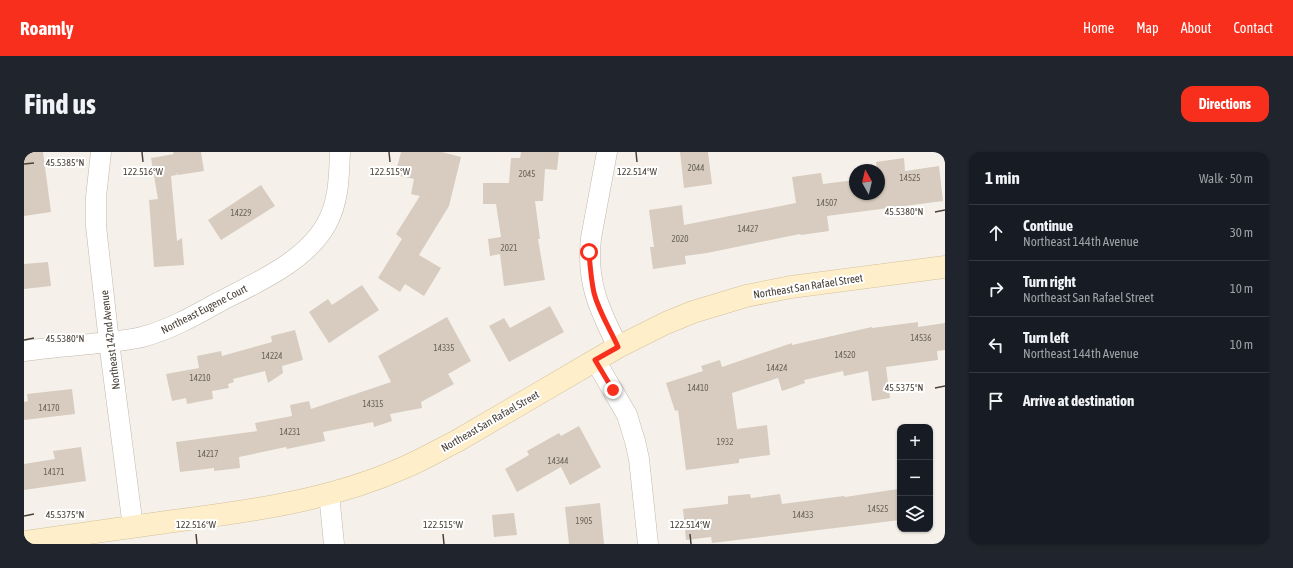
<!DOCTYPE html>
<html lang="en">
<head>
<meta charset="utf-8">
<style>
	body { margin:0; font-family:"Asap Condensed",sans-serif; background:#20242c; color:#f1f3f6 }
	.controls { position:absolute; right:12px; bottom:12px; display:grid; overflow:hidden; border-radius:8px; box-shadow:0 1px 3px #0004 }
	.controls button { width:36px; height:36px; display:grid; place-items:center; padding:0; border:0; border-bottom:1px solid #363941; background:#171b24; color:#f1f3f6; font:20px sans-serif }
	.compass { position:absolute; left:825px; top:12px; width:36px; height:36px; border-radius:50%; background:#171b24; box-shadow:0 1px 3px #0004; rotate:352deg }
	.stop { position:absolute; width:12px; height:12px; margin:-9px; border:3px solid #f92f1d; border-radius:50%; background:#fff }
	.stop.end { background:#f92f1d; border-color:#fff; box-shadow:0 1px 4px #0008 }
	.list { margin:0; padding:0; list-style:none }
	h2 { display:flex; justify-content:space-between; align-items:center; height:52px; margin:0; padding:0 16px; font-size:17px }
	h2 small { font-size:13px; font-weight:400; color:#9ea1a6 }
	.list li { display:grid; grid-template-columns:26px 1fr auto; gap:12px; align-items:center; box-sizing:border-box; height:56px; padding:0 16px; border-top:1px solid #363941 }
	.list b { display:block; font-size:15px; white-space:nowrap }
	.list p { margin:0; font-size:13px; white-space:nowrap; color:#9ea1a6 }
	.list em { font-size:13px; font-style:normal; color:#9ea1a6 }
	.icon { flex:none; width:22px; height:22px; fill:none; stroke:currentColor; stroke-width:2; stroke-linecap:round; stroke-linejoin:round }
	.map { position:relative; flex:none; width:921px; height:392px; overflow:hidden; border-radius:12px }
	header { display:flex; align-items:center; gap:24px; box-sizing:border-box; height:56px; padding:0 20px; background:#f92f1d; color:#fff }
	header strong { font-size:19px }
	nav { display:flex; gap:22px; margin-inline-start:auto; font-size:14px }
	.intro { display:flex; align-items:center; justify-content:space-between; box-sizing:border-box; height:96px; padding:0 24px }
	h1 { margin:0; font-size:28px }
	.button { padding:10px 18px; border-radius:12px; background:#f92f1d; color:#fff; font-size:14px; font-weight:700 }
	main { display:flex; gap:24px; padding:0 24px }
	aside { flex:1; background:#171b24; border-radius:12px; box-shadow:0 1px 3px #0004 }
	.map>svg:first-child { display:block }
	.building { fill:#d7ccbf }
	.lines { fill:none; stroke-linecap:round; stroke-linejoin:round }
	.street-casing { stroke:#c1b8ac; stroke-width:21 }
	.secondary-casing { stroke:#d4c19a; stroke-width:23 }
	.street { stroke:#fff; stroke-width:20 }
	.secondary { stroke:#feeeca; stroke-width:22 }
	.route { stroke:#f92f1d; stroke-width:5 }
	.ticks { fill:none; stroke:#494138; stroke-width:1.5 }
	.labels { text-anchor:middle; stroke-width:4; stroke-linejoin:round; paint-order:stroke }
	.number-label { font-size:9px; fill:#6c645a }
	.street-label { font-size:11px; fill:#494138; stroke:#fff }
	.ticks-label { font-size:10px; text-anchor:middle; fill:#494138; stroke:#fff; stroke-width:4; stroke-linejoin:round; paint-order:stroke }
</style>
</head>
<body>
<header>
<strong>Roamly</strong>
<nav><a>Home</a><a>Map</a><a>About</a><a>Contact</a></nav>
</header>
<div class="intro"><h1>Find us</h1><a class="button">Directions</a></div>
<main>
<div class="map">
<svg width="921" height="392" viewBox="0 0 921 392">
	<rect width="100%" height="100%" fill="#f5f1ea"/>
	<path class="building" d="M0,0H19L27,60L0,64Z
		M149,0H177L180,19L154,23L152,20L153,23L147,24L153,89L158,86L160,113L130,115L125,48L134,47L127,6L150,2Z
		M377,0H418L437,5L425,54L395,103L417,116L400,144L381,132L376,140L354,126L378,87L372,82L396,44L387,42L390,27L371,23Z
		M497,0H535L533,18L521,17L519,49H511L516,87H514L521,128L480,134L476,102L466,104L464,87L477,85L472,52H459V31H485L487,6H496Z
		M656,0H684L688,32L660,36Z
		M880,6L881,19L915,14L919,49L803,64L805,79L777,83L776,82L683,101L661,104L662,112L629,117L626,95H630L625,58L658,53L660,73L772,51L768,25L797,21L799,32L831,28V42H855V18H853L852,10Z
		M237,33L251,54L197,88L184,68Z
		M24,110L27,134L0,137V112Z
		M338,133L355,158L305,191L285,160L304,147L308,153Z
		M526,154L540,180L485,210L465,174L480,166L486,176Z
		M423,165L447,209L424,222L430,232L397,250L398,256L366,262L368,269L350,275L349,270L299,280L301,289L263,297L262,295L215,305L216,316L190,319V316L156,320L152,290L233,279L231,271L268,264L266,253L285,249L287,257L367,230L354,204Z
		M894,170V175L921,171V198L913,199L914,208L862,215L866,246L848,249L844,219L820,224L819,219L780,228L781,231L758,239L754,226L708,241L713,277L743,273L746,303L715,307V311L662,318L654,258L651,259L642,231L679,219L677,214L696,208L698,215L768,191V193L848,175V176Z
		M271,178L279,208L258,214L259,221L244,231L241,219L209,227L210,230L204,232L205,236L188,239L189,247L163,252L162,246L148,249L142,222L175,216L173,204L197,199L198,204L248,190L247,184Z
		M48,237L51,262L0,268V250L4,249L3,242Z
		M555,274L577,315L546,333L537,315L493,340L481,317L505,303L503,299L535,281L537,284Z
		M57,295L62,329L0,338V312L31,307L29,299Z
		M874,337V340H876V368L688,391L687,385L662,388L659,357L704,352V344L726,342L727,346L756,342L758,352L820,344L821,345Z
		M576,351L580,392H545L541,355Z
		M490,361L493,383L470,385L468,363Z"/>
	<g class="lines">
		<g class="street-casing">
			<path id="street" d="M77,0L72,45V74L85,190L109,375
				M583,0L567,86C562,130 575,157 594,195
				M0,199C22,196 44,194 66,192C83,190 101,189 118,185C145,178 170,164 195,150C232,131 283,109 303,71C315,49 315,24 316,0
				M571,208L603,263L611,289L615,307L624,392
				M305,342L310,392"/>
		</g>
		<g class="secondary-casing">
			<path id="secondary" d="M0,390C50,383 100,376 150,369C228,359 307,348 379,316C398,308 415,298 433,289L594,195L642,171L669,160L722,144L767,135L921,115"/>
		</g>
		<use href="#street" class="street"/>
		<use href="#secondary" class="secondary"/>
	</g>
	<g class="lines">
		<path class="route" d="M565,100C566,114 567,127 570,141C575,160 586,177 594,195L571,208L589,238"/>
	</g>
	<path class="ticks" d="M118,0L119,10M365,0L366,10M612,0L613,10M0,12L10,11M911,60L921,58M0,188L10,186M911,236L921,234M0,364L10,362M172,382L173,392M419,382L420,392M666,382L667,392"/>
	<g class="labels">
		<g class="number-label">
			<text x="672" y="19">2044</text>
			<text x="503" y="25">2045</text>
			<text x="886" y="29">14525</text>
			<text x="803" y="54">14507</text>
			<text x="217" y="64">14229</text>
			<text x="724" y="80">14427</text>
			<text x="656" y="90">2020</text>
			<text x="485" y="99">2021</text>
			<text x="897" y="189">14536</text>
			<text x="420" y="199">14335</text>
			<text x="821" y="206">14520</text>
			<text x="248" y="207">14224</text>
			<text x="753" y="219">14424</text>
			<text x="176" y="229">14210</text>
			<text x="674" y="239">14410</text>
			<text x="349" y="255">14315</text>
			<text x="25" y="259">14170</text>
			<text x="266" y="283">14231</text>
			<text x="701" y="293">1932</text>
			<text x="184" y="305">14217</text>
			<text x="534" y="312">14344</text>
			<text x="30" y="323">14171</text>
			<text x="854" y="360">14525</text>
			<text x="779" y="366">14433</text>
			<text x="560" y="372">1905</text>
		</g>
		<g class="street-label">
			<text transform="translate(784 134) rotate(-9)" y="4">Northeast San Rafael Street</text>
			<text transform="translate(180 157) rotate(-27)" y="4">Northeast Eugene Court</text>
			<text transform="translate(86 188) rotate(-97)" y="4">Northeast 142nd Avenue</text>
			<text transform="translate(466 269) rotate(-30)" y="4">Northeast San Rafael Street</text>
		</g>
	</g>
	<g class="ticks-label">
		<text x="41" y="14">45.5385°N</text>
		<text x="119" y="23">122.516°W</text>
		<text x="366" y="23">122.515°W</text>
		<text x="613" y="23">122.514°W</text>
		<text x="880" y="63">45.5380°N</text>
		<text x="41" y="190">45.5380°N</text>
		<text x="880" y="239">45.5375°N</text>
		<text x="41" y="366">45.5375°N</text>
		<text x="172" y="376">122.516°W</text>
		<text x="419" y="376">122.515°W</text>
		<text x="666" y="376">122.514°W</text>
	</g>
</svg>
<div class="controls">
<button>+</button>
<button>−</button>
<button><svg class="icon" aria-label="layers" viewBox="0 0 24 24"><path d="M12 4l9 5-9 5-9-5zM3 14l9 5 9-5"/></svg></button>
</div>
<svg class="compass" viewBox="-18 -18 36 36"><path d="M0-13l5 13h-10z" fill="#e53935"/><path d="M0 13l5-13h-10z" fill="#9ea1a6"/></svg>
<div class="stop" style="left:565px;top:100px"></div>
<div class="stop end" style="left:589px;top:238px"></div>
</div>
<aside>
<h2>1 min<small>Walk · 50 m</small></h2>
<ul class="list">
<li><svg class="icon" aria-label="ahead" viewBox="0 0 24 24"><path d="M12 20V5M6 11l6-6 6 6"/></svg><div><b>Continue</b><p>Northeast 144th Avenue</p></div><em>30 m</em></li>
<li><svg class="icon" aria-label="right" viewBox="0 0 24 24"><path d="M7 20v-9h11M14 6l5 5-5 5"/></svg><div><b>Turn right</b><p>Northeast San Rafael Street</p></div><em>10 m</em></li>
<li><svg class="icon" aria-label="left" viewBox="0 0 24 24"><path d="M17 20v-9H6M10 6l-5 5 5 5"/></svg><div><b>Turn left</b><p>Northeast 144th Avenue</p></div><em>10 m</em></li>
<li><svg class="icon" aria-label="arrive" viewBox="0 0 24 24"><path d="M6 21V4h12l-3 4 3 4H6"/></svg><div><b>Arrive at destination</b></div></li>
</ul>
</aside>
</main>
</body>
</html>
